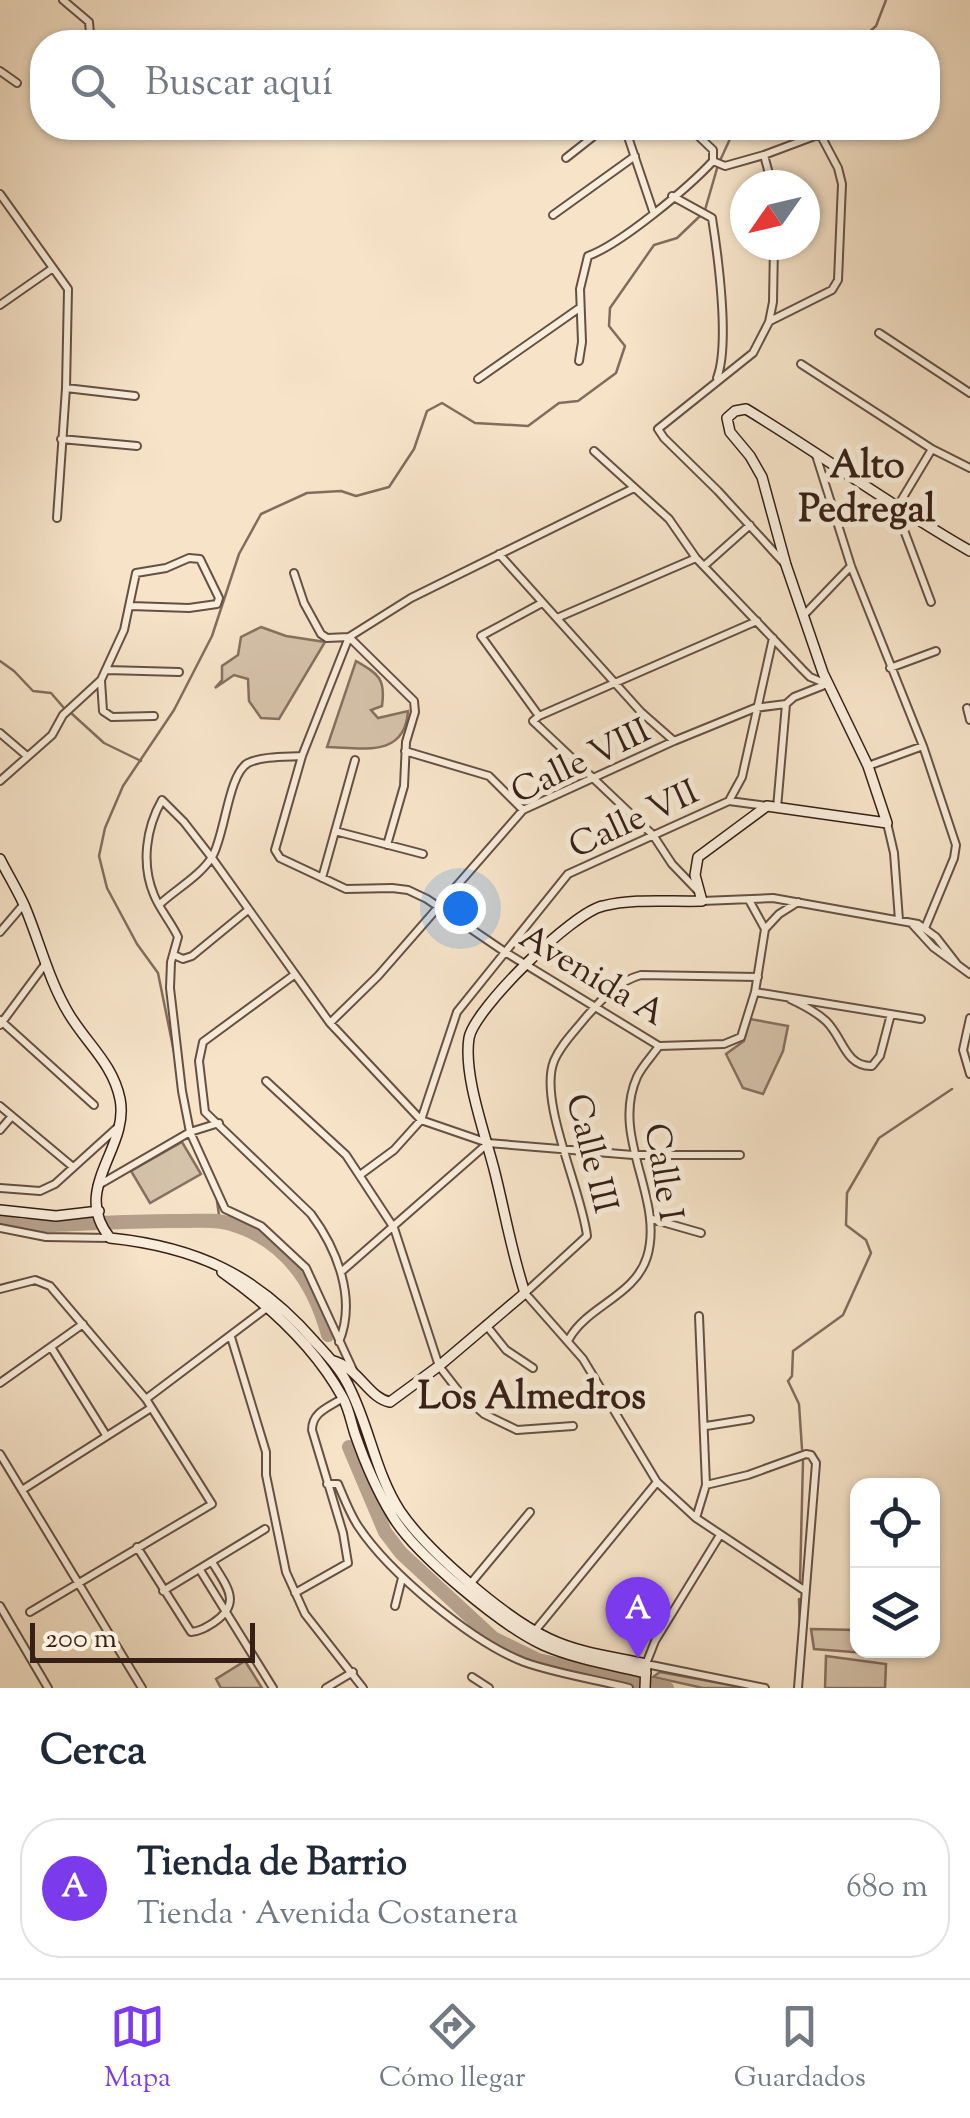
<!DOCTYPE html>
<html lang="es">
<head>
<meta charset="utf-8">
<style>
	body { margin:0; font-family:"Sorts Mill Goudy",serif; background:#f2f2f3; color:#1f2937 }
	.controls { position:absolute; right:30px; bottom:30px; display:grid; overflow:hidden; border-radius:20px; box-shadow:0 2px 8px #0004 }
	.controls button { width:90px; height:90px; display:grid; place-items:center; padding:0; border:0; border-bottom:2px solid #e0e1e3; background:#fff; color:#1f2937; font:50px sans-serif }
	.compass { position:absolute; left:730px; top:170px; width:90px; height:90px; border-radius:50%; background:#fff; box-shadow:0 2px 8px #0004; rotate:236deg }
	.scale { position:absolute; left:30px; bottom:25px; width:225px; box-sizing:border-box; padding-left:10px; border:5px solid #361f17; border-top:0; font-size:28px; line-height:35px; white-space:nowrap; color:#361f17; -webkit-text-stroke:8px #f9eddb; paint-order:stroke }
	.you { position:absolute; left:460px; top:908px; width:35px; height:35px; margin:-25px; border:8px solid #fff; border-radius:50%; background:#1a73e8; box-shadow:0 0 0 15px #1a73e833 }
	.badge { display:grid; place-items:center; width:65px; height:65px; border-radius:50%; background:#7c3aed; color:#fff; font-size:32px; font-weight:700 }
	.pin { position:absolute; translate:-50% -82px; filter:drop-shadow(0 2px 5px #0008) }
	.pin::after { content:''; position:absolute; top:52px; width:35px; height:30px; background:inherit; clip-path:polygon(0 0,100% 0,50% 100%) }
	.list { margin:0; padding:0; list-style:none }
	h2 { display:flex; justify-content:space-between; align-items:center; height:130px; margin:0; padding:0 40px; font-size:42px }
	h2 small { font-size:32px; font-weight:400; color:#747a83 }
	.list li { display:grid; grid-template-columns:65px 1fr auto; gap:30px; align-items:center; box-sizing:border-box; height:140px; margin:0 20px 20px; padding:0 20px; border:2px solid #e0e1e3; border-radius:40px }
	.list b { display:block; font-size:38px; white-space:nowrap }
	.list p { margin:0; font-size:32px; white-space:nowrap; color:#747a83 }
	.list em { font-size:32px; font-style:normal; color:#747a83 }
	.icon { flex:none; width:55px; height:55px; fill:none; stroke:currentColor; stroke-width:2; stroke-linecap:round; stroke-linejoin:round }
	.map { position:relative; flex:none; width:970px; height:1688px; overflow:hidden }
	.search { position:absolute; background:#fff; box-shadow:0 2px 8px #0004; left:30px; right:30px; top:30px; height:110px; display:flex; align-items:center; gap:25px; box-sizing:border-box; padding:0 35px; border-radius:40px; color:#747a83; font-size:38px }
	.sheet { height:290px; background:#fff }
	nav { display:flex; justify-content:space-around; align-items:center; box-sizing:border-box; height:140px; border-top:2px solid #e0e1e3; background:#fff; font-size:28px; color:#747a83 }
	nav a { display:grid; justify-items:center; gap:5px }
	nav .on { color:#7c3aed }
	.map>svg:first-child { display:block }
	.green { fill:#d5c2aa; stroke:#867060; stroke-width:2.5 }
	.lines { fill:none; stroke-linecap:round; stroke-linejoin:round }
	.stream { stroke:#826c5d; stroke-width:2.5 }
	.river { stroke:#b5a08c; stroke-width:14 }
	.street-casing { stroke:#665043; stroke-width:10 }
	.secondary-casing { stroke:#361f17; stroke-width:12 }
	.street { stroke:#f9eddb; stroke-width:6 }
	.secondary { stroke:#f9eddb; stroke-width:9 }
	.labels { text-anchor:middle; stroke-width:10; stroke-linejoin:round; paint-order:stroke }
	.street-label { font-size:35px; fill:#361f17; stroke:#f9eddb }
	.neighbourhood-label { font-size:38px; font-weight:bold; fill:#361f17; stroke:#f9eddb }
</style>
</head>
<body>
<div class="map">
<svg width="970" height="1688" viewBox="0 0 970 1688">
	<rect width="100%" height="100%" fill="#f6e3c8"/>
	<filter id="stains"><feTurbulence type="fractalNoise" baseFrequency=".002" numOctaves="4"/><feColorMatrix values="0 0 0 0 .2 0 0 0 0 .09 0 0 0 0 .02 0 0 0 .5 -.17"/></filter>
	<radialGradient id="worn" r=".72"><stop offset=".6" stop-color="#630" stop-opacity="0"/><stop offset="1" stop-color="#630" stop-opacity=".3"/></radialGradient>
	<path class="green" d="M261,627L286,636L325,642L279,719L261,718L249,701L248,679L234,675L215,688L222,680V666L238,655L241,637Z
		M356,661C378,674 386,678 382,706L371,710L378,718L408,711C405,758 363,748 327,747Z
		M750,1019L788,1026L783,1051L763,1094L743,1088L726,1054L744,1041Z
		M182,1142L201,1174L150,1203L131,1171Z
		M811,1629L857,1630L858,1650L865,1651V1653L814,1649Z
		M826,1656L886,1664L885,1688H825Z
		M245,1661L262,1688H221L216,1679Z
		M660,1672L746,1688H703L653,1677Z"/>
	<g class="lines">
		<path class="stream" d="M858,42L876,26L886,0
			M705,210L718,165L735,128
			M0,661L14,671L33,691L51,693L64,708
			M71,713L104,743L141,761
			M174,1052L158,973L137,944L107,888L99,856L105,828L123,786L174,710L212,636L239,554L261,514L307,493L341,491L356,496L389,487L414,449L427,411L442,403L475,423L528,426L559,403L578,401L616,373L625,346L609,326L610,308L654,245L677,238L700,216
			M217,1201L220,1222
			M802,1449L799,1404L788,1381L792,1376L793,1351L843,1315L871,1253L866,1240L846,1225L847,1193L879,1138L952,1089
			M800,1581L803,1461
			M799,1599L800,1632"/>
		<path class="river" d="M0,1221L22,1226C76,1225 130,1220 185,1221C199,1221 217,1219 231,1224C285,1240 314,1283 328,1335
			M349,1447L385,1532L401,1553L493,1638L538,1660L667,1688"/>
		<g class="street-casing">
			<path id="street" d="M63,0L89,22L90,34
				M0,71L17,83
				M625,128L653,211
				M690,128L713,150V161L725,166L764,155L772,185
				M764,155L820,134L838,168L842,184L838,280L832,290L770,321
				M566,158L604,128
				M0,194L68,289L66,388
				M672,196L712,218C718,256 730,344 717,378
				M553,215L635,156
				M774,245L773,302L769,322L753,353L658,429L664,438L718,491L784,563
				M0,305L53,268
				M879,333L970,393
				M579,361L582,342L580,289L588,256C621,244 688,188 713,161
				M801,364L932,449L970,468
				M478,379L578,309
				M61,439L137,446
				M594,451L669,519L696,558L802,669L810,677L827,684
				M815,452L851,566L923,746L956,845L954,858L925,928
				M57,518L66,388L135,396
				M499,554L641,712L674,741
				M704,566L750,525
				M294,573L304,603L321,634L327,638L349,637L411,598L634,488
				M931,602L896,509L932,449
				M803,616L851,566
				M557,618L696,558
				M349,637L302,756L275,850L280,858L346,889L392,888L408,890L427,899L505,952L659,1046L724,1044L741,1037L755,992L765,929L779,914L798,902
				M349,637L414,701L415,712L406,742L404,786L387,845
				M890,668L936,651
				M107,670L179,672
				M101,681L103,711L112,717L154,716
				M967,708L970,720
				M539,716L481,636L542,603
				M0,733L27,756
				M405,751L489,776L523,810
				M868,766L923,746
				M0,781L52,735L63,715L101,680L124,630L136,573L166,568L189,558L200,559L219,598L217,604L189,608L131,606
				M730,799L742,777L773,638
				M777,808L786,704
				M887,823L894,853L899,920
				M335,831L423,854
				M322,878L355,760
				M697,890L672,864L653,835L533,721L539,716L757,621
				M749,900L765,929
				M702,901L773,898L918,924L936,937L957,964
				M160,904C175,890 201,875 212,857C225,836 228,774 248,763C263,756 286,757 302,756
				M912,924L933,947L970,974
				M0,932L24,904
				M174,955L183,959L192,956L248,910
				M294,975L203,1042L199,1061L205,1112L311,1214C337,1249 357,1299 339,1342
				M758,977L641,975C618,981 601,1000 586,1017C575,1031 561,1044 554,1061C538,1101 582,1191 587,1236L525,1293L583,1359L657,1482L696,1518L804,1590
				M755,992L921,1019
				M790,999C803,1005 815,1011 826,1021C843,1037 845,1067 872,1066L880,1056L891,1014
				M970,1018L963,1050L970,1074
				M0,1020L94,1105
				M330,1023L378,976L523,810L674,741L755,708L786,704L794,697L827,684
				M0,1025L46,963
				M266,1081L346,1155L394,1228L439,1366L460,1393L484,1414L517,1430L573,1426
				M0,1106L73,1167
				M0,1130L12,1116
				M360,1175L394,1150L421,1120L457,1012L568,874L729,801L767,806
				M97,1186L190,1132L219,1123
				M0,1188L40,1191L55,1184L119,1126
				M652,1219L701,1233
				M0,1228L46,1237L110,1238
				M341,1272L487,1144
				M0,1289L35,1280L50,1286L146,1399L212,1504L30,1612
				M486,1325L506,1350L533,1368
				M231,1337L266,1452V1475L286,1572L305,1614L363,1688
				M569,1339C587,1306 635,1296 647,1257C665,1198 610,1138 637,1077C642,1066 652,1056 659,1046
				M51,1347L106,1435
				M353,1370L306,1268L261,1226L225,1209L190,1132L182,1091L170,988L171,962L178,937C171,922 160,910 154,895C141,864 146,828 162,800L184,822L212,858L330,1023L421,1120L488,1143L633,1155H740
				M0,1383L83,1324
				M146,1399L268,1307
				M706,1426L750,1419
				M0,1454L142,1688
				M327,1484H338C344,1498 350,1514 358,1526C389,1573 472,1642 524,1662C558,1674 594,1679 629,1688
				M706,1485L748,1475L806,1454L811,1455L816,1463L798,1688
				M22,1490L151,1408
				M696,1518L706,1485L699,1316
				M720,1535L655,1641L646,1664L765,1688
				M137,1547L191,1632C200,1631 205,1628 213,1623C243,1603 227,1587 212,1562
				M200,1570L273,1688
				M471,1583L530,1512
				M163,1591L265,1529
				M295,1593L348,1563L343,1533L312,1430C312,1412 329,1407 343,1398
				M0,1606L48,1688
				M395,1606L402,1578
				M534,1632L657,1482
				M472,1677L489,1688
				M326,1688L353,1672"/>
		</g>
		<g class="secondary-casing">
			<path id="secondary" d="M0,859C8,875 18,891 25,907C40,943 49,981 69,1014C87,1044 113,1064 120,1099C130,1149 70,1188 110,1238C197,1247 257,1275 315,1342C329,1357 343,1372 351,1391C370,1430 376,1474 400,1511C427,1551 506,1619 550,1639C579,1653 615,1657 646,1664L645,1688
				M0,1210L56,1216L99,1211
				M222,1272C269,1305 315,1347 343,1398C349,1409 351,1422 355,1434C365,1463 377,1491 393,1517C416,1555 502,1626 543,1645C575,1659 612,1665 646,1673
				M331,1360C359,1367 368,1398 390,1402L439,1366L525,1293C512,1254 505,1213 495,1173C486,1136 463,1076 469,1038C474,1009 573,912 603,906C634,898 670,902 702,901L695,875L698,857L767,806L887,823L868,766L823,673L786,565L762,477L750,456L730,432L727,418L735,411L746,409C822,455 893,507 970,551"/>
		</g>
		<use href="#street" class="street"/>
		<use href="#secondary" class="secondary"/>
	</g>
	<g class="labels">
		<g class="street-label">
			<text transform="translate(580 760) rotate(-26)" y="12">Calle VIII</text>
			<text transform="translate(633 818) rotate(-25)" y="12">Calle VII</text>
			<text transform="translate(593 974) rotate(31)" y="12">Avenida A</text>
			<text transform="translate(593 1153) rotate(76)" y="12">Calle III</text>
			<text transform="translate(665 1172) rotate(81)" y="12">Calle I</text>
		</g>
		<g class="neighbourhood-label">
			<text x="867" y="477">Alto<tspan x="867" dy="44">Pedregal</tspan></text>
			<text x="532" y="1408">Los Almedros</text>
		</g>
	</g>
	<rect width="100%" height="100%" filter="url(#stains)"/>
	<rect width="100%" height="100%" fill="url(#worn)"/>
</svg>
<div class="controls">
<button><svg class="icon" aria-label="locate" viewBox="0 0 24 24"><circle cx="12" cy="12" r="6"/><path d="M12 2v4M12 18v4M2 12h4M18 12h4"/></svg></button>
<button><svg class="icon" aria-label="layers" viewBox="0 0 24 24"><path d="M12 4l9 5-9 5-9-5zM3 14l9 5 9-5"/></svg></button>
</div>
<svg class="compass" viewBox="-18 -18 36 36"><path d="M0-13l5 13h-10z" fill="#e53935"/><path d="M0 13l5-13h-10z" fill="#747a83"/></svg>
<div class="scale">200 m</div>
<div class="you"></div>
<div class="pin badge" style="left:638px;top:1659px">A</div>
<div class="search"><svg class="icon" aria-label="search" viewBox="0 0 24 24"><circle cx="10" cy="10" r="6"/><path d="M15 15l6 6"/></svg>Buscar aquí</div>
</div>
<section class="sheet">
<h2>Cerca<small></small></h2>
<ul class="list">
<li><span class="badge">A</span><div><b>Tienda de Barrio</b><p>Tienda · Avenida Costanera</p></div><em>680 m</em></li>
</ul>
</section>
<nav>
<a class="on"><svg class="icon" aria-label="map" viewBox="0 0 24 24"><path d="M3 6l6-2 6 2 6-2v14l-6 2-6-2-6 2zM9 4v14M15 6v14"/></svg>Mapa</a>
<a><svg class="icon" aria-label="directions" viewBox="0 0 24 24"><path d="M12 3l9 9-9 9-9-9zM9 14v-3h6M13 9l2 2-2 2"/></svg>Cómo llegar</a>
<a><svg class="icon" aria-label="saved" viewBox="0 0 24 24"><path d="M7 4h10v16l-5-4-5 4z"/></svg>Guardados</a>
</nav>
</body>
</html>
